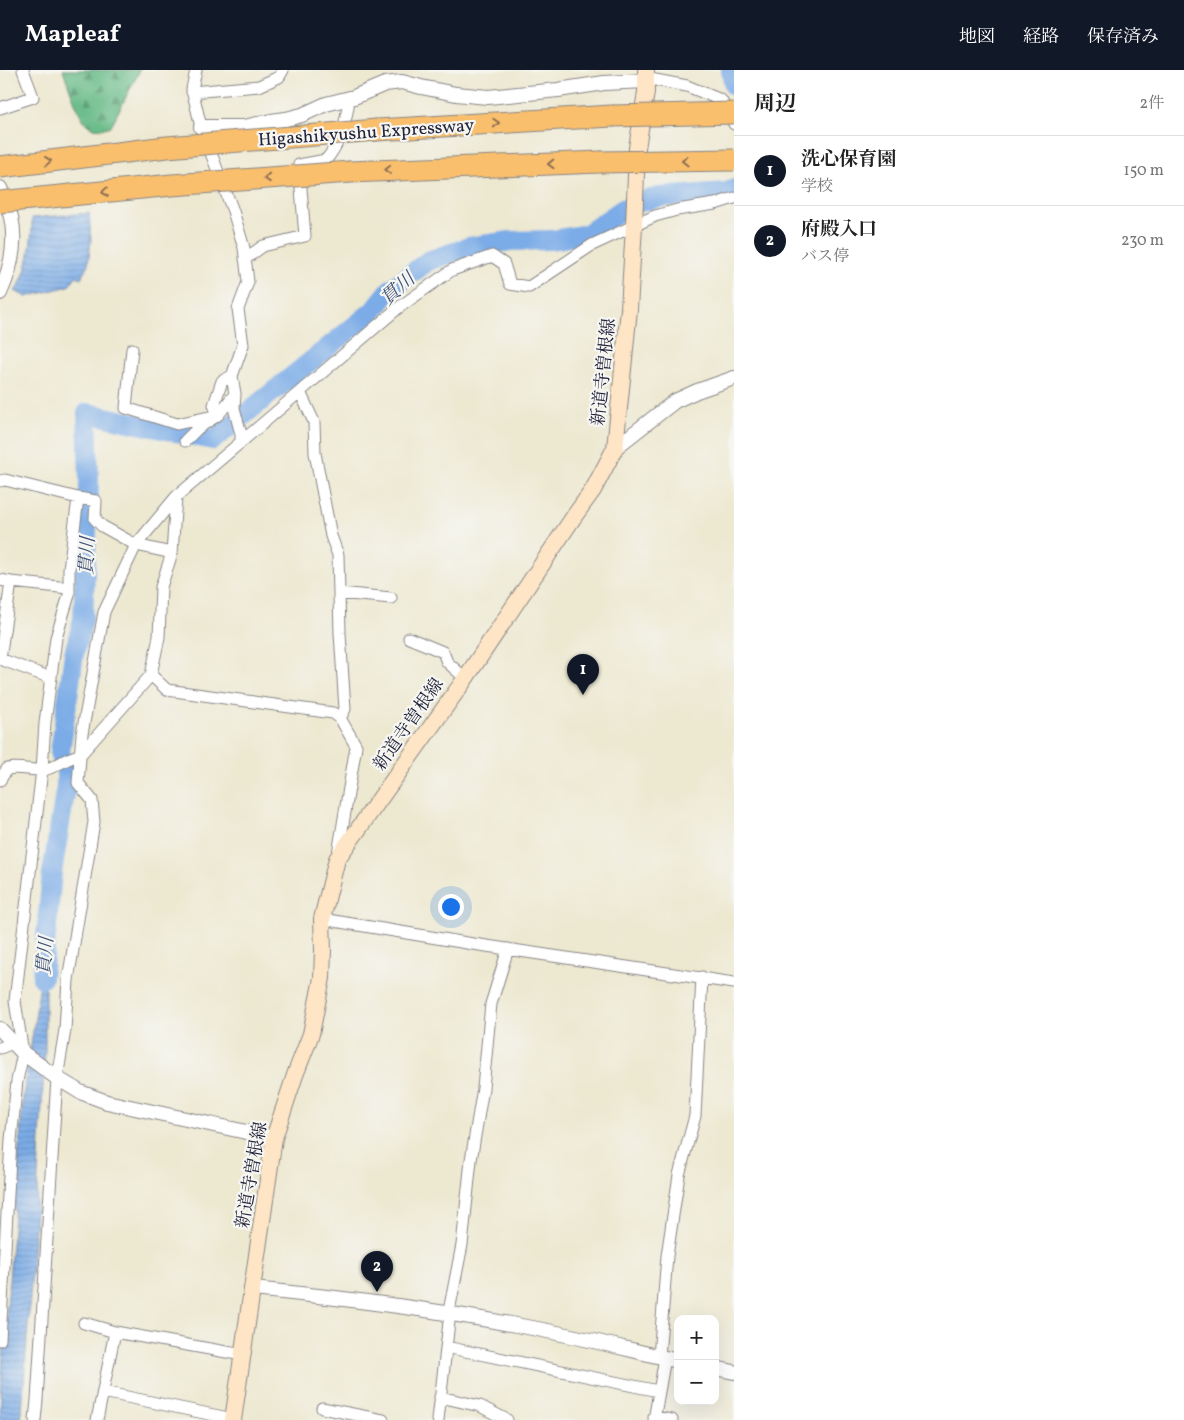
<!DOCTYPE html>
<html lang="ja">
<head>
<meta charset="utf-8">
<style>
	body { margin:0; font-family:Vollkorn,"Noto Serif JP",serif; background:#f6f6f6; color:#222 }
	.controls { position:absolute; right:15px; bottom:15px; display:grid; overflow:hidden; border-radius:10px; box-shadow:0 5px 20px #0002 }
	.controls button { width:45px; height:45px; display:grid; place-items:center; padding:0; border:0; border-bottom:1px solid #e0e0e0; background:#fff; color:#222; font:25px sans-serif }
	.you { position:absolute; left:450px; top:836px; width:18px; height:18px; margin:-12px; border:4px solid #fff; border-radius:50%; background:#1a73e8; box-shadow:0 0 0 8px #1a73e833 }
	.badge { display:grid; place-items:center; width:32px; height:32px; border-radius:50%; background:#111827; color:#fff; font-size:16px; font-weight:700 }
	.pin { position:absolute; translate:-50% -41px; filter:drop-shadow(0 1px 2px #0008) }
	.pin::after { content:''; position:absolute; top:26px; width:18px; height:15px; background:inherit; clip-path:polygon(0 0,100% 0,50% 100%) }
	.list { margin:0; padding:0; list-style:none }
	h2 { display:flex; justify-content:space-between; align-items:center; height:65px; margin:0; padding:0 20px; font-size:21px }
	h2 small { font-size:16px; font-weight:400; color:#767676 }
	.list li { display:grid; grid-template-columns:32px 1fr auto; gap:15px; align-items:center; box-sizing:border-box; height:70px; padding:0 20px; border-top:1px solid #e0e0e0 }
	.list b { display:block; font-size:19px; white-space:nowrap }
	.list p { margin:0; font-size:16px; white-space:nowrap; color:#767676 }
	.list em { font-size:16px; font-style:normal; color:#767676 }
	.map { position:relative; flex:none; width:734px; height:1350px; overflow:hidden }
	header { display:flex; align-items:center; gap:30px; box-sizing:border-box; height:70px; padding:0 25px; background:#111827; color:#fff }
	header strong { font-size:24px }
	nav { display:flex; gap:28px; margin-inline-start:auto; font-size:18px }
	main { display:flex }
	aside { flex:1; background:#fff }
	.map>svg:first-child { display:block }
	.forest { fill:url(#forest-firs); stroke:#466f62 }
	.water { fill:url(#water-rules); stroke:#4e6791 }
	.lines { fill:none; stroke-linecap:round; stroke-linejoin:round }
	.river { stroke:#7bace7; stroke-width:20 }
	.minor-casing { stroke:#888586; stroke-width:13 }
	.tertiary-casing { stroke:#888586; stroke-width:16 }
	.secondary-casing { stroke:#888586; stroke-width:18 }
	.motorway-casing { stroke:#888586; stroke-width:23 }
	.minor { stroke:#fff; stroke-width:11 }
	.tertiary { stroke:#fff; stroke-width:14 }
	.secondary { stroke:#fde5c5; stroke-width:16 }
	.motorway { stroke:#f9bf6d; stroke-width:21 }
	.motorway-bridge-casing { stroke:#888586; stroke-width:23; stroke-linecap:butt }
	.motorway-bridge { stroke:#f9bf6d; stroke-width:21 }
	.oneway { stroke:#8e7054 }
	.labels { text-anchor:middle; stroke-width:4.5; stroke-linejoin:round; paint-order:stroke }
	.street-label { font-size:18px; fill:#22223b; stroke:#f6f6f2 }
	.water-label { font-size:19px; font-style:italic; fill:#415277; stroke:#f6f6f2 }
</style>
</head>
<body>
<header>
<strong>Mapleaf</strong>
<nav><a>地図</a><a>経路</a><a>保存済み</a></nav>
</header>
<main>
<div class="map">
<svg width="734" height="1350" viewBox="0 0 734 1350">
	<defs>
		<pattern id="forest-firs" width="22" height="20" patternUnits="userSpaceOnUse" patternTransform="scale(1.25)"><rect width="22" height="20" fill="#6abc89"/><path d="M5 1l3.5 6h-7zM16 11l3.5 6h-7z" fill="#579871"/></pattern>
		<pattern id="water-rules" width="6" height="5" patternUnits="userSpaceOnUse" patternTransform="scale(1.25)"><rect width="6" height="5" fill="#7bace7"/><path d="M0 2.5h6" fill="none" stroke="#648cbc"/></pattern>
	</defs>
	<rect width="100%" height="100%" fill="#f6f6f2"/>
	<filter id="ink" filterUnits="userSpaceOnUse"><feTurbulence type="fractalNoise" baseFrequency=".02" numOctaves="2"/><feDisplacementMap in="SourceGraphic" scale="10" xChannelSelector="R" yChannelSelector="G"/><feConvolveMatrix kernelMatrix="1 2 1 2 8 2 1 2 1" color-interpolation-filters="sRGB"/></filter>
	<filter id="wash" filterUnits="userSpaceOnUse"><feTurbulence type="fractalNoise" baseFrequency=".0096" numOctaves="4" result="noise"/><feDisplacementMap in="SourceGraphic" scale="20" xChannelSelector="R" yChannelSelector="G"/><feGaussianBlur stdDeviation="1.12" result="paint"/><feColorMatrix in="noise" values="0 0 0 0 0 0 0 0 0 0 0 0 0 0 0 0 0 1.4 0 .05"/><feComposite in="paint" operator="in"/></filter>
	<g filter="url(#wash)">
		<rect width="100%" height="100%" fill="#ede8d0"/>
		<path class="forest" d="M63,0H140L111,56C104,59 94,60 88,55C78,47 68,13 63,0Z"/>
		<path class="water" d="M89,143L91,171L88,194L81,208L76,206L69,216L26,227L15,221C29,203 32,170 32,148Z
			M45,881V980L36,1141L22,1342L21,1350H0L2,1302L23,1028Z"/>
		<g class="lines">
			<path class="river" d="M731,0L734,16
				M42,908L52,803L66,717V701L60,682L74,584L83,549L89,413L87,343L213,370L373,241L390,220L428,191L469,177L510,171L552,170L587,164L623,139L640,132L659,127L726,122L734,119"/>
		</g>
	</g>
	<g filter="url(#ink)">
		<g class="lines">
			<g class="minor-casing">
				<path id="minor" d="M645,11L650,9L687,16L721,30L734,54
					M192,22L259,16L279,7L283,0
					M0,38L33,27L23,0
					M245,189L263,176L305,166L299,95L326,90C340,73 347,50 349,28
					M132,279L126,338L177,354L218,345L214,335L222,311L232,306
					M300,322L314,352L315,383L331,466L338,485L340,563L345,639L340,648
					M185,371L197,359L218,345L235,324
					M241,372L398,238L452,200L492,186L504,194L510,214L529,217L592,175L655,146L677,140L715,134L734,128
					M0,411L5,410L78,428L96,431L95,449L102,456L136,475L172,483
					M0,510L11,512L69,518
					M11,512L0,589L51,608
					M339,523L391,528
					M409,568L443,582L447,592L465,608
					M151,605L167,620L333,643L340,648L356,676L338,784
					M0,710L7,699C19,696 31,701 43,700C55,698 67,687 80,685L151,605L159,567L161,517L172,483L176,427L241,372V364L234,338L235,324L232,306L243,275L238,239L248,212L244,178L233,141L201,57L192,19L196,0
					M322,849L473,874L734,913
					M0,978L13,973
					M84,1253L115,1262
					M0,1270L11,1070L17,1011L23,983L15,931L42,700L45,653L56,568L69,525V499L78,428
					M446,1277L658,1321
					M659,1287L667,1186L679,1105L695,1046L702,907
					M103,1322L233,1349
					M440,1327L480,1336L507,1350
					M322,1338L383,1350
					M654,1347L672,1350
					M35,1350L37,1330L57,1008L65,960L68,910L94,752L92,730L78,713L82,664L104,542L136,475L176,427
					M97,1350L115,1262L243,1285
					M438,1350L450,1243V1236L462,1175L471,1090L483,1018L491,934L508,879
					M654,1350L665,1288"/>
			</g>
			<g class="tertiary-casing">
				<path id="tertiary" d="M201,57H244L271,51L286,49L302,45L326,34L354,27L385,14L402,12L421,17L456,24L488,27L558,20L604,13L645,11
					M0,118C4,127 8,137 11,147C17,174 11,199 0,223
					M615,378L675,331L697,321L734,308
					M0,959L23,983L57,1008L80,1022L107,1032L274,1068
					M253,1219C343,1228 432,1239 521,1256C574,1265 626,1279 678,1291
					M715,1298L734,1302"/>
			</g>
			<g class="secondary-casing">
				<path id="secondary" d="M233,1350L274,1068L295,1005L311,964L322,908L323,880L322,849L337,789L463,612L575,445L593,420L615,378L629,239L634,156L637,78L646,22V0"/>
			</g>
			<g class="motorway-casing">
				<path id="motorway" d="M377,60L612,46
					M350,102L600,92"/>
			</g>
			<use href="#minor" class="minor"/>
			<use href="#tertiary" class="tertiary"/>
			<use href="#secondary" class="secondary"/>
			<use href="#motorway" class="motorway"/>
			<g class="motorway-bridge-casing">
				<path id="motorway-bridge" d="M612,46L734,43
					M600,92L734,90
					M0,97L167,77L377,60
					M0,132L172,115L350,102"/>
			</g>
			<use href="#motorway-bridge" class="motorway-bridge"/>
		</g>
		<defs><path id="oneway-chevron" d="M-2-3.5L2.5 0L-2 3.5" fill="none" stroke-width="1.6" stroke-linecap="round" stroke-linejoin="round" transform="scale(1.25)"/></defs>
		<g class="oneway">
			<use href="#oneway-chevron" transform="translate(496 53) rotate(-3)"/>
			<use href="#oneway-chevron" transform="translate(48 91) rotate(-7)"/>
			<use href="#oneway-chevron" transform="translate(685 91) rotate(179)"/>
			<use href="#oneway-chevron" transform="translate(551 94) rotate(178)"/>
			<use href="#oneway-chevron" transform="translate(388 100) rotate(178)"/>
			<use href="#oneway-chevron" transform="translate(267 108) rotate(176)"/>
			<use href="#oneway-chevron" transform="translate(105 122) rotate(174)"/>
		</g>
	</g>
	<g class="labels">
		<g class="street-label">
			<text transform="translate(366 62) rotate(-4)" y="6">Higashikyushu Expressway</text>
			<text transform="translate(603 302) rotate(-84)" y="6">新道寺曽根線</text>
			<text transform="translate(408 654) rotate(-55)" y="6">新道寺曽根線</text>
			<text transform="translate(251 1105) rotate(-80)" y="6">新道寺曽根線</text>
		</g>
		<g class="water-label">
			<text transform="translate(397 218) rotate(-42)" y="7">貫川</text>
			<text transform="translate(86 486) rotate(-87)" y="7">貫川</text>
			<text transform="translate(44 886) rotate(-85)" y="7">貫川</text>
		</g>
	</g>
</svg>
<div class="controls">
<button>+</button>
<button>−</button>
</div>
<div class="you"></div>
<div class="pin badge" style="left:583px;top:625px">1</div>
<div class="pin badge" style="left:377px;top:1222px">2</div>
</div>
<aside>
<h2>周辺<small>2件</small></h2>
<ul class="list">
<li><span class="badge">1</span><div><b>洗心保育園</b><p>学校</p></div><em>150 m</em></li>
<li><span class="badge">2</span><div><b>府殿入口</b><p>バス停</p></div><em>230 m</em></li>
</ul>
</aside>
</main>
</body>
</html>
